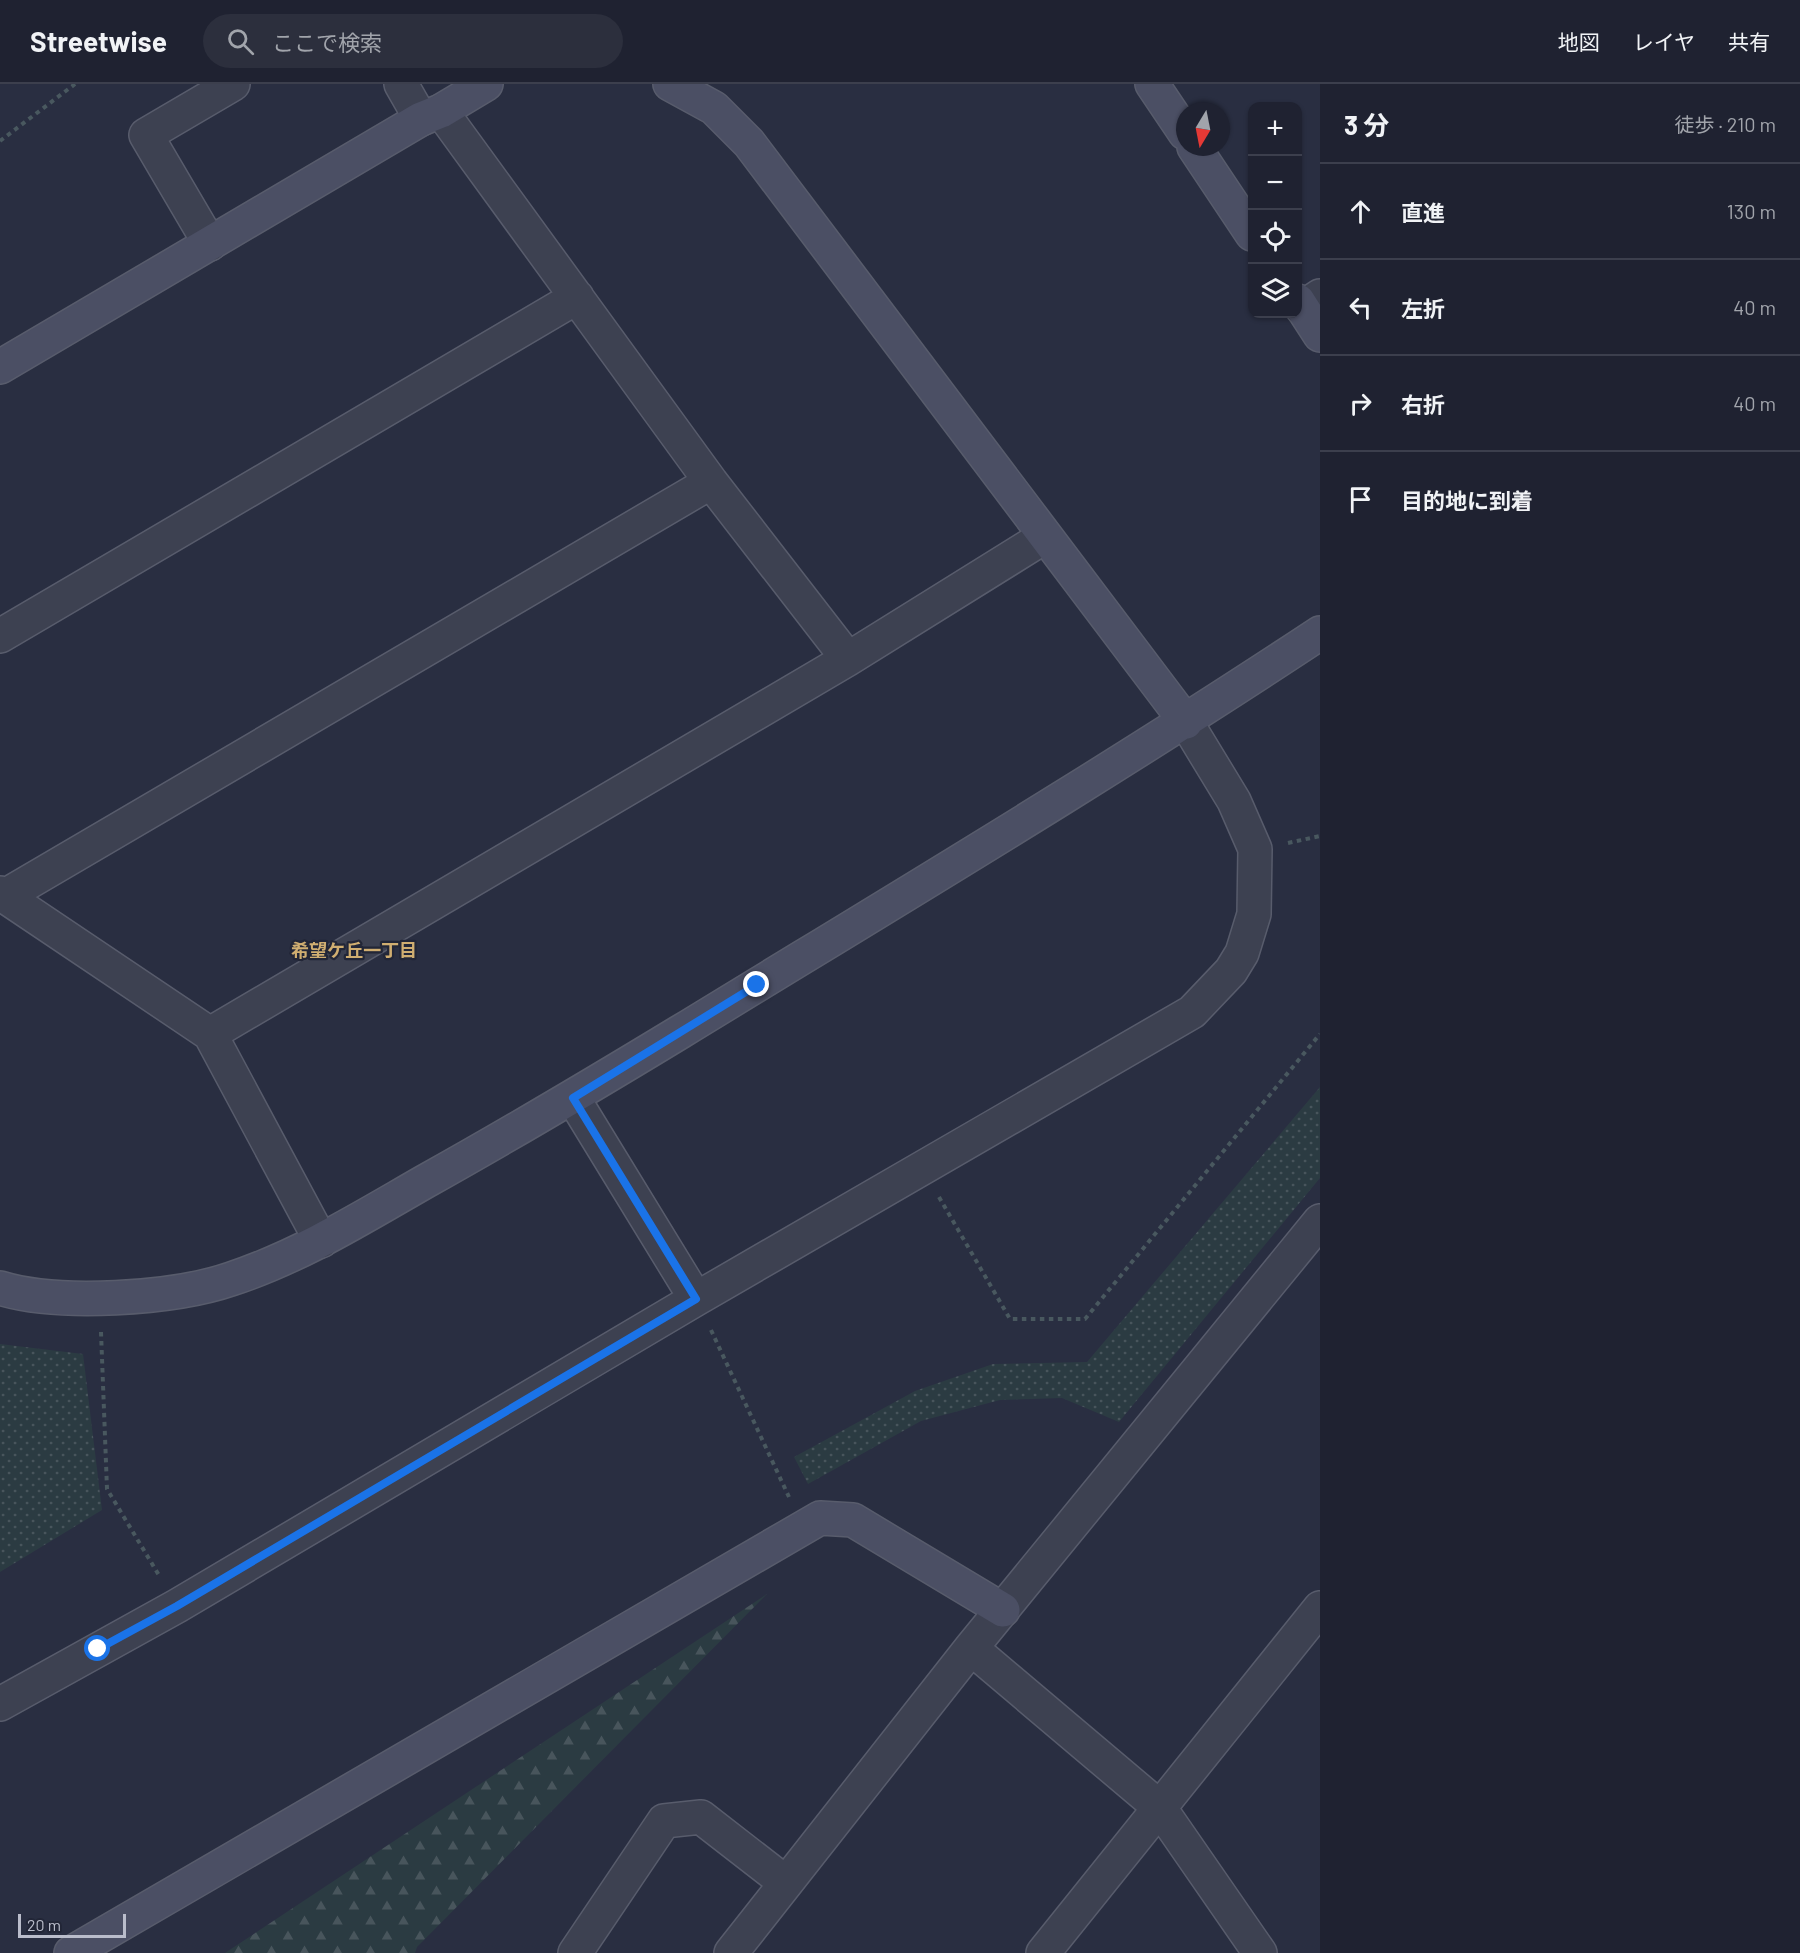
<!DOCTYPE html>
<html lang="ja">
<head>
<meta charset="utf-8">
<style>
	body { margin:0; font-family:Barlow,"Noto Sans JP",sans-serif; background:#2c2f3d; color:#f1f3f6 }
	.controls { position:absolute; right:18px; top:18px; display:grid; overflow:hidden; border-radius:12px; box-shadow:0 2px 4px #0004 }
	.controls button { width:54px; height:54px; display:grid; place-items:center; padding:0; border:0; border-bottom:2px solid #3c3f4d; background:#1f2231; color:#f1f3f6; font:30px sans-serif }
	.compass { position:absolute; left:1176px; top:18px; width:54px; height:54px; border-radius:50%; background:#1f2231; box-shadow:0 2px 4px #0004; rotate:190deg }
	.scale { position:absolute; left:18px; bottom:15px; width:108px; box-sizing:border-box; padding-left:6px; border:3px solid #babdcb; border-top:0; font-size:16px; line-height:21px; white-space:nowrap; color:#babdcb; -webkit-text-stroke:4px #222637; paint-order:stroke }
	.stop { position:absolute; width:18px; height:18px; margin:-14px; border:4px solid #1a73e8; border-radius:50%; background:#fff }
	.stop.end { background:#1a73e8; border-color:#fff; box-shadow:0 2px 6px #0008 }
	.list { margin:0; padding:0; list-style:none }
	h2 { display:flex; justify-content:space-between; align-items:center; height:78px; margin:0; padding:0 24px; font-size:26px }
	h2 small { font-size:20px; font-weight:400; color:#a1a4ab }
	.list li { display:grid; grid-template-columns:39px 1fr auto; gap:18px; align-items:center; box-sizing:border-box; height:96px; padding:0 24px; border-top:2px solid #3c3f4d }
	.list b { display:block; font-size:22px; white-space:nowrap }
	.list em { font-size:20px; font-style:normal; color:#a1a4ab }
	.icon { flex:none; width:33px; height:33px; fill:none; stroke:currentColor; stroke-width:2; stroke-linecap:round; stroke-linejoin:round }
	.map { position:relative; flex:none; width:1320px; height:1869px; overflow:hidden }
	header { display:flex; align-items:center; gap:36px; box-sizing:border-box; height:84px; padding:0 30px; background:#1f2231; border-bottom:2px solid #3c3f4d }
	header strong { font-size:28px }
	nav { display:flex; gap:33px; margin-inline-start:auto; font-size:21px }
	.search { width:420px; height:54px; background:#2c2f3d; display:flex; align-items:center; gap:15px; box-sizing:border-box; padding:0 21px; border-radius:33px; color:#a1a4ab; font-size:22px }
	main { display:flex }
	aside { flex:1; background:#1f2231 }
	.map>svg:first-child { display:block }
	.green { fill:url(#green-dots) }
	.forest { fill:url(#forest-firs) }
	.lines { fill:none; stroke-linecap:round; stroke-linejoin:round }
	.street-casing { stroke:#585c6c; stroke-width:36 }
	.secondary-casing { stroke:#585c6c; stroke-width:36 }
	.path { stroke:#49585f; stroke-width:4; stroke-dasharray:4.5 4.5; stroke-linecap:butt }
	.street { stroke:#3d4151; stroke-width:33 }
	.secondary { stroke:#4b4f64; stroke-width:33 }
	.route { stroke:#1a73e8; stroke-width:8 }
	.labels { text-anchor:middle; stroke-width:4.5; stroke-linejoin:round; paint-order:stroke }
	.neighbourhood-label { font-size:18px; font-weight:bold; fill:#d0ae71; stroke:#222637 }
</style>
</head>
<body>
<header>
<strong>Streetwise</strong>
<div class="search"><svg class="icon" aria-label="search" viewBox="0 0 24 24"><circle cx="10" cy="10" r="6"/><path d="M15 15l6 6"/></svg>ここで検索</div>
<nav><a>地図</a><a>レイヤ</a><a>共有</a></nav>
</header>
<main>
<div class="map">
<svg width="1320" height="1869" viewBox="0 0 1320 1869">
	<defs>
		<pattern id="green-dots" width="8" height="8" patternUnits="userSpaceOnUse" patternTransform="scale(1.5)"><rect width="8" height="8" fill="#2b3b42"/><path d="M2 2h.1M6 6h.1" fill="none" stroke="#48555c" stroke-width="1.8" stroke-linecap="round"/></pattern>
		<pattern id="forest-firs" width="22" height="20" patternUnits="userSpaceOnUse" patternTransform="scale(1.5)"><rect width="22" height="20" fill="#2b3b42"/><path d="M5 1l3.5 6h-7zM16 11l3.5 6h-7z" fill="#48555c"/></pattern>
	</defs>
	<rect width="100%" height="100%" fill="#292e41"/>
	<path class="green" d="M1320,1003V1094L1119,1338L1062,1314L1000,1316L921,1337L808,1400L794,1373L915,1307L993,1280L1087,1278Z
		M0,1260L83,1270L102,1426L0,1488Z"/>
	<path class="forest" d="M767,1510L417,1863L415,1869H225Z"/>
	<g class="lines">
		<g class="street-casing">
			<path id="street" d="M401,0L421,35
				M441,27L711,398L848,575
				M210,160L146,51L233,0
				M1302,224L1320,212
				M0,552L577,213
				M0,809L210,950L321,1157
				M5,812L711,398
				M210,950L848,575L1044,453
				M573,1014L696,1215
				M971,1564L1159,1723L1260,1869
				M0,1620L177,1522L696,1215L1192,928L1231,887L1242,869L1254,830L1255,765L1234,717L1186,638
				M575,1869L664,1737L701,1733L786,1799
				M731,1869L971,1564L1320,1137
				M1043,1869L1320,1524"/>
		</g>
		<g class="secondary-casing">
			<path id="secondary" d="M670,0L714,24L749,59L1186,638
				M1152,0L1185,49
				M1194,63L1252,150
				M1298,217L1320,251
				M0,283L421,35L441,27L486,0
				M0,1204C58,1222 173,1215 231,1195C301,1172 363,1133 426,1097C512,1049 596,999 680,948C894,817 1110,688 1320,549
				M71,1869L820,1434L853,1436L1003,1526"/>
		</g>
		<path class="path" d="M0,57L75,0
			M1288,759L1320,752
			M939,1113L1010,1235H1085L1320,950
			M711,1246L789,1413
			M101,1248L107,1405L160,1493"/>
		<use href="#street" class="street"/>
		<use href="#secondary" class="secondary"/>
	</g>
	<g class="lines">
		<path class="route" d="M98,1565L177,1522L696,1215L573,1014L757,901"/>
	</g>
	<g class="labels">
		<g class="neighbourhood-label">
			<text x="354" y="873">希望ケ丘一丁目</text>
		</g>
	</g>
</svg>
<div class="controls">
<button>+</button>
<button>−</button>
<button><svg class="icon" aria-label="locate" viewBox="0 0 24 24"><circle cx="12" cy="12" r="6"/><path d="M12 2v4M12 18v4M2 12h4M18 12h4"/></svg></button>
<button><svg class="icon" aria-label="layers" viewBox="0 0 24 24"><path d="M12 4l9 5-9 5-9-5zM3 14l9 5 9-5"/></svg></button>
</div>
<svg class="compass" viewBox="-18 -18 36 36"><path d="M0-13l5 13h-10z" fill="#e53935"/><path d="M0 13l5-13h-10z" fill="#a1a4ab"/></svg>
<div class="scale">20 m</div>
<div class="stop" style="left:98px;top:1565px"></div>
<div class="stop end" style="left:757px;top:901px"></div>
</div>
<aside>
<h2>3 分<small>徒歩 · 210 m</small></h2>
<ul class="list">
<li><svg class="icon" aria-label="ahead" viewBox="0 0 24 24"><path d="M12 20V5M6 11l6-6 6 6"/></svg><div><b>直進</b></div><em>130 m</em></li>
<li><svg class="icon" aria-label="left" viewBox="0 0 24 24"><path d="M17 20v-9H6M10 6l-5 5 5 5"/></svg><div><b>左折</b></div><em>40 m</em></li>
<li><svg class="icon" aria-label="right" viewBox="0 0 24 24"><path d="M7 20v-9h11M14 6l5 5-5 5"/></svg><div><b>右折</b></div><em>40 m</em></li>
<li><svg class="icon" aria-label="arrive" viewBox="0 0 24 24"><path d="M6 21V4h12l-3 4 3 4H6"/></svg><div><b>目的地に到着</b></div></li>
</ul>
</aside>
</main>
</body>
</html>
